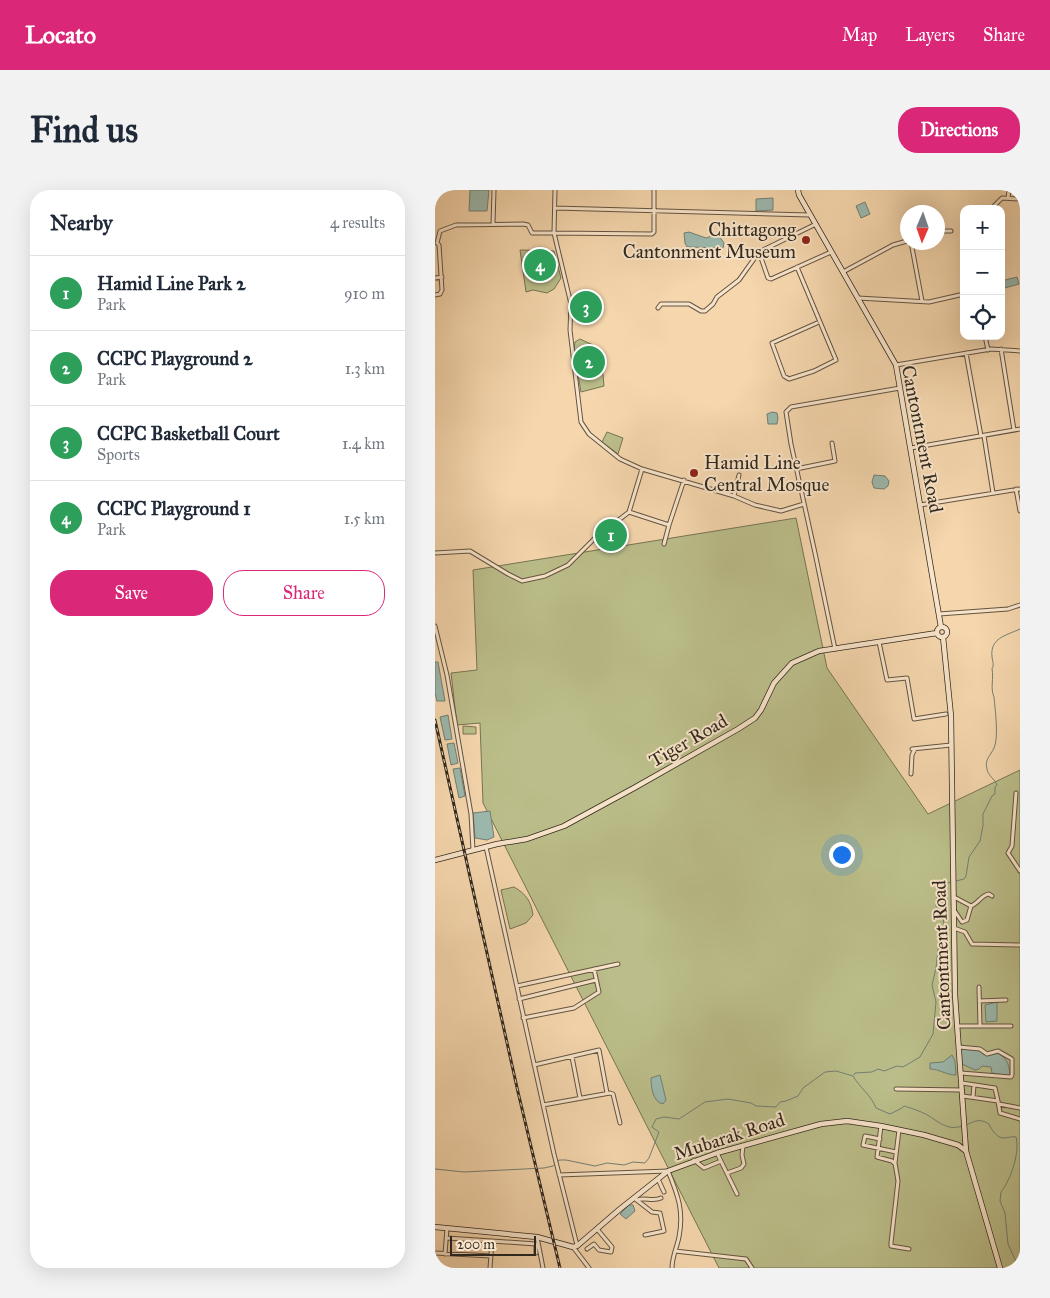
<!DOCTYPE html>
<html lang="en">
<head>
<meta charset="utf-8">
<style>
	body { margin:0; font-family:"IM FELL Great Primer",serif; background:#f2f2f3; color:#1f2937 }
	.controls { position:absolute; right:15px; top:15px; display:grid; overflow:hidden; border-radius:10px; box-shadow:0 5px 20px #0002 }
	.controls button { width:45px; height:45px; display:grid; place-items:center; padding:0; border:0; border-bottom:1px solid #e0e1e3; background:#fff; color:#1f2937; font:25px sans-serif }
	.compass { position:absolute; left:465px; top:15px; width:45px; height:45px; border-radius:50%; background:#fff; box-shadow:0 5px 20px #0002; rotate:182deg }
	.scale { position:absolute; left:15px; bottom:12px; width:86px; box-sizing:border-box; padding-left:5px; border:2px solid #32291e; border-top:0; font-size:14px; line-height:18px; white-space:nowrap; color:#32291e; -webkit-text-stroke:4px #f8e4ca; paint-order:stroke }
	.you { position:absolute; left:406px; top:664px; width:18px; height:18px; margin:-12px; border:4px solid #fff; border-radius:50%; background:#1a73e8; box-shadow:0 0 0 8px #1a73e833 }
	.badge { display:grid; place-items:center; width:32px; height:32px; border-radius:50%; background:#db2777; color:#fff; font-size:16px; font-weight:700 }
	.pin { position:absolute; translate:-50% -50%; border:2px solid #fff; box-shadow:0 1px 5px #0006 }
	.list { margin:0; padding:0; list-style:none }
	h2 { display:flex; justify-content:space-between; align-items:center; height:65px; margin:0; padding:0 20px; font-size:21px }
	h2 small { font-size:16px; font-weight:400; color:#747a83 }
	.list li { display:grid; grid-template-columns:32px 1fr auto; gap:15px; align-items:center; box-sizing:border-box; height:75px; padding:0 20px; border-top:1px solid #e0e1e3 }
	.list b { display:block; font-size:19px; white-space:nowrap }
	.list p { margin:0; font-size:16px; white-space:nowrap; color:#747a83 }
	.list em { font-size:16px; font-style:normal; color:#747a83 }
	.actions { display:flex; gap:10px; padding:15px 20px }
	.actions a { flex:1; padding:11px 0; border:1px solid #db2777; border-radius:20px; text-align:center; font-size:18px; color:#db2777 }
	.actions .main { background:#db2777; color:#fff }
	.icon { flex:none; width:28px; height:28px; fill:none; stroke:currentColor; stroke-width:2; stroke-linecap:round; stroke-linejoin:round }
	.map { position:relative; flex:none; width:585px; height:1078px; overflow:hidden; border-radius:20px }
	header { display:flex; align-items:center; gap:30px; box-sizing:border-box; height:70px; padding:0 25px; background:#db2777; color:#fff }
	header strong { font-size:24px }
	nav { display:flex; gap:28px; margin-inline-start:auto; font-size:18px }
	.intro { display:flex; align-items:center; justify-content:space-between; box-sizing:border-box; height:120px; padding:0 30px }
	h1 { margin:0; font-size:35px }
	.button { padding:12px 22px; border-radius:20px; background:#db2777; color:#fff; font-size:18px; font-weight:700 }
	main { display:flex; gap:30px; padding:0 30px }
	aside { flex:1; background:#fff; border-radius:20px; box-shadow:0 5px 20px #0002 }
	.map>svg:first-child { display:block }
	.green { fill:#bbbe8a; stroke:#767454 }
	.water { fill:#9cb9ae; stroke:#727f74 }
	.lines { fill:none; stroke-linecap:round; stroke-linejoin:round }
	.stream { stroke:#727f74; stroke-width:1 }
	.street-casing { stroke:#635442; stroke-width:5 }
	.secondary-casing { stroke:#32291e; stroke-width:6 }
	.street { stroke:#f8e4ca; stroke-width:3 }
	.secondary { stroke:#f8e4ca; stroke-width:4.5 }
	.rail-casing { stroke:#32291e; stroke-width:3 }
	.rail { stroke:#f8e4ca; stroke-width:1; stroke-dasharray:4; stroke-linecap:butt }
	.poi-dot { fill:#8f2418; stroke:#f8e4ca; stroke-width:2 }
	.labels { text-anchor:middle; stroke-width:4; stroke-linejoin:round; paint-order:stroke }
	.poi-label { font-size:19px; fill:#32291e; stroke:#f8e4ca; text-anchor:end }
	.street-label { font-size:19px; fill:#32291e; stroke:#f8e4ca }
</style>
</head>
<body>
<header>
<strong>Locato</strong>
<nav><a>Map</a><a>Layers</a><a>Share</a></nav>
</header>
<div class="intro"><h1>Find us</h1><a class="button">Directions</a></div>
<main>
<aside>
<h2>Nearby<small>4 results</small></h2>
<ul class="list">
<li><span class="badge" style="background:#2e9e5b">1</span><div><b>Hamid Line Park 2</b><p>Park</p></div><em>910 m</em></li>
<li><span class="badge" style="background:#2e9e5b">2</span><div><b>CCPC Playground 2</b><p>Park</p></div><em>1.3 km</em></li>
<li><span class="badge" style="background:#2e9e5b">3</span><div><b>CCPC Basketball Court</b><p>Sports</p></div><em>1.4 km</em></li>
<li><span class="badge" style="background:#2e9e5b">4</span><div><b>CCPC Playground 1</b><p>Park</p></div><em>1.5 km</em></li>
</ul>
<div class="actions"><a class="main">Save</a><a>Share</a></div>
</aside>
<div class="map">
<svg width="585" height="1078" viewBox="0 0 585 1078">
	<rect width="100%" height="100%" fill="#f5d6ad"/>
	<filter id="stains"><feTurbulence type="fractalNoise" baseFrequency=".004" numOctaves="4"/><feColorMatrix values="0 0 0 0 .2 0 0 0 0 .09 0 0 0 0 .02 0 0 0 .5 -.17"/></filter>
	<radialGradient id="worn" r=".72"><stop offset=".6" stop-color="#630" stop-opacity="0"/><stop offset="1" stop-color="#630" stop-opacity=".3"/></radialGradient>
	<path class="green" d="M85,60L119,61L126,88L119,99L112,103L98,100L91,102Z
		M157,112V120L146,122L145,113Z
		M145,149L158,155L166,162L169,196L146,202L139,160L140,152Z
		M172,242L188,248L183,264L167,252Z
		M361,328L392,478L493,624L585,580V1078H284L48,613L45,533L22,535L16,483L42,480L38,380Z
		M184,333L189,340L168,358L161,350Z
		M28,536L41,537V544H28Z
		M79,697C91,704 96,711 98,725L91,733L75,739L66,700Z"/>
	<path class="water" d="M35,0H54L52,21H34Z
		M338,8V20L321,21V9Z
		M430,12L435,24L426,28L421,16Z
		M254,42L271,48L279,45L284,46L289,53L288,58L252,57L250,53L249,43Z
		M582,87L584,94L566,99V91Z
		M337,222L342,223L343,228L342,234H333L332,224Z
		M439,285L450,286L454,291L453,296L449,299L439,298L437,292Z
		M0,472H3L10,511H2L0,503Z
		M13,525L17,549L10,550L5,527Z
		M19,553L23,573L16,575L12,554Z
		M25,578L30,606L24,608L18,579Z
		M55,621L59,647L52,650L40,648L38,623Z
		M562,812V831L551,832L550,815Z
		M528,858L544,860L548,864L555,865L563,863C572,869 574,874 575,885L574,886L557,883L556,877L547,876L544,879L540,880L527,874L525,859Z
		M517,865L520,871L521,885C511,885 504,879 495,879V873L508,872Z
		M225,885L231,910L228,914C218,912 216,898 216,888Z
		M194,1015H198L200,1021L191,1029L185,1024Z"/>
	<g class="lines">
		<path class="stream" d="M521,691L529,689L531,686L534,667L545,651L548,636V624L557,606L560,604V597L562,595C560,589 553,586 552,579C549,570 556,565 559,558C564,547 560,519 559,507C555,498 559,488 557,479C559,475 558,473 557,467C555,448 570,446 585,439
			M419,885L420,883L437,882L443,879L449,881L462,876L468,877L485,867L498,844L501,812L497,795L501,778L503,759L510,750L508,725L501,716L502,703L506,701L508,694L517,692
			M531,935C540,931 544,928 554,934C556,939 562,948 568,948C573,948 576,946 581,947C585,963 576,989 566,1002L565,1011L570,1023L573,1054L584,1078
			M0,979L29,982L109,978L118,976L124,970H131L160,976L172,973L189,975L198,972L210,973L214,968L224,942L217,937L221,929L229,927L244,929L270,912L293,909L316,913L321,916L341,917L345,912L351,911L363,906L368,898L390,882L401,881L418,886C425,898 436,905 441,918L455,924L467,918L469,916C476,918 488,922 494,926C505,933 514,941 527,936"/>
		<g class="street-casing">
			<path id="street" d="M219,0V42L217,44L119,43L136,114L135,140L146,232L154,244L185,269L207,279L299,306L320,315L346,321L369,314
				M573,8L574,0
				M120,18L375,25
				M556,19L567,8L585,9
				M58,34L59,0
				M502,41H516
				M476,52L487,111
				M324,62L333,88L336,89L396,62
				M362,77L401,170L379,181L354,189L349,186L337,153L382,133
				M408,82L458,55L472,51
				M0,88L7,87
				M0,105L5,104L7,100L4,55L2,53L5,41L21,35L88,34L93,35L97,43H119L120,0
				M423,108L494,112L529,104
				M223,118L226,114H254L266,121H270L278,114L282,107L304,90L324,62L381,34
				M550,146L553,160
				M566,159L579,240
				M531,163L546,246
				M461,175L556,159L585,161
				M549,246L558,303
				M476,258L585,239
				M361,279L400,271L397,253
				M581,299L585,321
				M299,306L304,285
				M485,315L585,299
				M194,322L234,335L249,290
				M229,354L234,335
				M0,363L35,361L73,384L87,391L110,386L133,375L159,349L194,322L207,279
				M504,424L573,419L585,415
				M0,436L12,485L36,624L38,660
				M444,452L452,490L472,488L479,529L511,524
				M400,459L380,363L356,254L351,222L356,217L465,198
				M477,559L516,555
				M476,584L477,565L480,559
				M581,603L577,656L573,663L585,681
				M51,657L119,964L142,1055
				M519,707L536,716C544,713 546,705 554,704L557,706
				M519,720L527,732L532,730L536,716
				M519,738L530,742L537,754L585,755
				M82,796L183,774
				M544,797L545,836
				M84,809L161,790
				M544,811L571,810
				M88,828L139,818L164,802L159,779
				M522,836H576
				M524,857L545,859L552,864L563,861L577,869V885L576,887L526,883
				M137,867L145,908
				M99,875L164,860L172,903
				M527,893L560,898L563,911
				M461,899L527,900
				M528,906L563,911L565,923L585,929
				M538,907L539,895
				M564,914L585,918
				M108,915L175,903L178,904L185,933
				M446,936L442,967L457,971L459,973
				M464,940L460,973L463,991L456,1053V1056L474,1059
				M445,949L430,946L428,955L461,962
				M282,963L302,1004
				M259,970L269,978L286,971
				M292,983L306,978L309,974L307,965L308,956
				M124,985L233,981C243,1005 249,1021 244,1047C242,1057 237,1067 237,1078
				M223,989L229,1002
				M199,1008L217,1022L225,1023L229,1041L210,1045
				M202,1010C210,1007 218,1012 226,1008
				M102,1047L108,1078
				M12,1048L101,1054V1063
				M138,1057L154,1078
				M152,1059L159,1054L164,1060L176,1062L177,1057L162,1039
				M240,1061L311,1069L317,1078
				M0,1063L56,1066
				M10,1064L12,1038
				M55,1078L57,1051"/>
		</g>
		<g class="secondary-casing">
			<path id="secondary" d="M363,0L364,5L461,175L506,437
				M502 442a5 5 0 1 1 10 0a5 5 0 1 1-10 0Z
				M508,447L516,526L520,805L531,961L565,1078
				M0,670L62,654L92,649L129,636L199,598L303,539L320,528L326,520L339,493L357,473L384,461L502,443
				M0,1037L102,1047L138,1057L142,1056L185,1019L233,981L282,963L386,934L412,931L446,936L489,945L523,955L531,961"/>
		</g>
		<use href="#street" class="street"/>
		<use href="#secondary" class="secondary"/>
		<g class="rail-casing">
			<path id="rail" d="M0,530L83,902L125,1078"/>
		</g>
		<use href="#rail" class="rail"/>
	</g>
	<g class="poi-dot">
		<circle cx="371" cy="50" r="5"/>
		<circle cx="259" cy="283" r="5"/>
	</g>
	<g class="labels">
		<g class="poi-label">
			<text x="361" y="46">Chittagong<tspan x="361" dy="22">Cantonment Museum</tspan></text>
			<text x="269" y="279" text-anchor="start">Hamid Line<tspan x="269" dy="22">Central Mosque</tspan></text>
		</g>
		<g class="street-label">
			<text transform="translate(488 249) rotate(79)" y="7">Cantontment Road</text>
			<text transform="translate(253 550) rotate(-30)" y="7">Tiger Road</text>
			<text transform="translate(506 765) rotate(-92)" y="7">Cantontment Road</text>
			<text transform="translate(294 946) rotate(-18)" y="7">Mubarak Road</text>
		</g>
	</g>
	<rect width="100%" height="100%" filter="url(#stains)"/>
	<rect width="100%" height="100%" fill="url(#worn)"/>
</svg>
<div class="controls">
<button>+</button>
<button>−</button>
<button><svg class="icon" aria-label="locate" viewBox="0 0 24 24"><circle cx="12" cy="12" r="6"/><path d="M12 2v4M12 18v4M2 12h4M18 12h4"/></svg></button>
</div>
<svg class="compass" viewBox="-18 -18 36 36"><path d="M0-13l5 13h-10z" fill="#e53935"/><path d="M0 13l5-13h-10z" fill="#747a83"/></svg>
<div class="scale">200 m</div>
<div class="you"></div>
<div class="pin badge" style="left:176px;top:345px;background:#2e9e5b">1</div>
<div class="pin badge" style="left:154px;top:172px;background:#2e9e5b">2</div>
<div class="pin badge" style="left:151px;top:117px;background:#2e9e5b">3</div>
<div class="pin badge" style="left:105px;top:75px;background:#2e9e5b">4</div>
</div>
</main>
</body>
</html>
